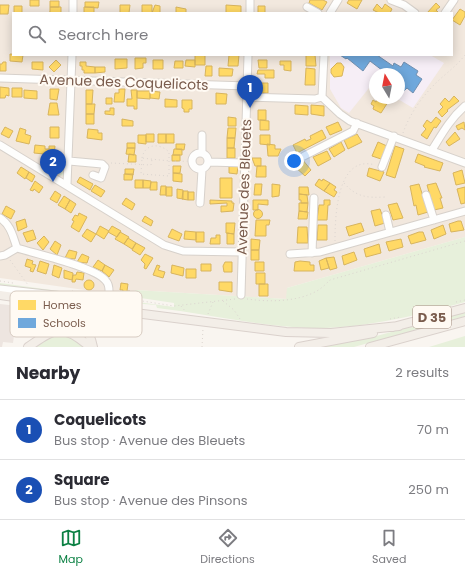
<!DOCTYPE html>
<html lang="en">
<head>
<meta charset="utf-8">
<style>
	body { margin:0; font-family:Poppins,sans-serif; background:#f7f7f7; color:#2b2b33 }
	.compass { position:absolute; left:369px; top:68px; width:36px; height:36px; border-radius:50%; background:#fff; box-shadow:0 2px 10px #0003; rotate:350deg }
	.you { position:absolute; left:294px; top:161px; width:14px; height:14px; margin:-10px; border:3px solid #fff; border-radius:50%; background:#1a73e8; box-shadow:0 0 0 6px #1a73e833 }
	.badge { display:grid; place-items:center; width:26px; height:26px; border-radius:50%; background:#0b8043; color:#fff; font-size:13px; font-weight:700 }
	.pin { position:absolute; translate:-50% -33px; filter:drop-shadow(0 1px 2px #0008) }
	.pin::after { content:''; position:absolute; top:21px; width:14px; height:12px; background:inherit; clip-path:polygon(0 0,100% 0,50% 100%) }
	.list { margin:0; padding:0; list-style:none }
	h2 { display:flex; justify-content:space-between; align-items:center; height:52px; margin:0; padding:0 16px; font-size:17px }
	h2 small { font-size:13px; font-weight:400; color:#7c7c81 }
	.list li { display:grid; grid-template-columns:26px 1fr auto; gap:12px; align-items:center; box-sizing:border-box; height:60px; padding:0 16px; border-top:1px solid #e1e1e2 }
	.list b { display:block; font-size:15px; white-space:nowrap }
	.list p { margin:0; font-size:13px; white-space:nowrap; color:#7c7c81 }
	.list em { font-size:13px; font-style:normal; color:#7c7c81 }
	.icon { flex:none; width:22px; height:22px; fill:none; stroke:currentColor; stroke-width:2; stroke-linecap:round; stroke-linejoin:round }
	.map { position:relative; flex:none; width:465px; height:347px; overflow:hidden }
	.search { position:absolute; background:#fff; box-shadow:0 2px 10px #0003; left:12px; right:12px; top:12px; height:44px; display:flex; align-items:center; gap:10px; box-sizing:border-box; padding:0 14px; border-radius:0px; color:#7c7c81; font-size:15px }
	.sheet { height:172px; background:#fff }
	nav { display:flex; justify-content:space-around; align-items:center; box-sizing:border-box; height:56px; border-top:1px solid #e1e1e2; background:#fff; font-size:11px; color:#7c7c81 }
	nav a { display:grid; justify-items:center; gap:2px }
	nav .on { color:#0b8043 }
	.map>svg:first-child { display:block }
	.residential { fill:#f2e8de; fill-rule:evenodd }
	.industrial { fill:#ede5e0 }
	.education { fill:#f6eef6 }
	.green { fill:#e7f0db }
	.homes { fill:#ffd966; stroke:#d7b45e }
	.schools { fill:#6fa8dc; stroke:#7291b1 }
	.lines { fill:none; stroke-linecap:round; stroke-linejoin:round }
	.minor-casing { stroke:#d7d1cb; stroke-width:9 }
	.major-casing { stroke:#dad1cc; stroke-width:10 }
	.path { stroke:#dcd5d0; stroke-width:1; stroke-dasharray:1 3; stroke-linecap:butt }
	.minor { stroke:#fefefd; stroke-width:7 }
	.major { stroke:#f3eee8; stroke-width:8 }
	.labels { text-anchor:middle; stroke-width:4; stroke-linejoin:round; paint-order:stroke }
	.shield { fill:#fffaf3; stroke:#a28b7f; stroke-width:1 }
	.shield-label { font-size:13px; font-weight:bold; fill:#7a5c4d }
	.street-label { font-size:14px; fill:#7a5c4d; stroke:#fffaf3 }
	.key { fill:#fffaf3; stroke:#d7cbc1; stroke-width:1 }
	.key-label { font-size:11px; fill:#7a5c4d }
</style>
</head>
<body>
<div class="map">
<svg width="465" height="347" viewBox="0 0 465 347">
	<rect width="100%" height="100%" fill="#f9f5f0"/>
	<path class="residential" d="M0,0H465V237L287,288V299L135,290L134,297L0,278ZM13,13H452V55H13ZM375,74H399V98H375Z"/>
	<path class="industrial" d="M0,304L18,306L13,343L3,342L2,347H0Z"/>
	<path class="education" d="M330,55H430L444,63L413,108L396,98H399V74H375V85L373,83L349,113L341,108L330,89Z"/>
	<path class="green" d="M64,163V175L62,176L41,164Z
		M465,237V302C414,316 363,329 309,328C258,326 208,314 157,308L156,305L120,302L116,299L174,307V303L134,297L135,290L286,299L287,288Z
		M0,283L103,297L99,300L0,286Z
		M465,312V316L354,347H318L369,338Z
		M64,335L71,337L83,347H36L51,337Z
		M465,336V347H429Z"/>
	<path class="homes" d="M30,0H39V6H30Z
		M310,0H323L327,2L322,10L309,3Z
		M349,0H362L357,9L347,3Z
		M50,1H59V7H50Z
		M85,2H99L98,8L85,7Z
		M436,3L440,7L436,10L438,12L427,13Z
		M377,4L382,9L385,4L392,9L390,13H379L373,10Z
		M0,5H9L8,14H0Z
		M120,5H130L129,13H120Z
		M142,5H152V13H142Z
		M155,5L160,6V13H162H152Z
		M226,5L241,6V13H226Z
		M14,6H22V13H14Z
		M258,6H265V13H258Z
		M50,7H61V13H47L50,12Z
		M84,7H94V13H84Z
		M176,7L186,9V13H176Z
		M460,9L465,12V16L460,25L452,20Z
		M10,54L23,55L22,62L10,61Z
		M195,55H205V65H195Z
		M229,55H239L238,66H228Z
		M306,55H315L316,66H306Z
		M135,58H146V63H143V68L135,69Z
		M115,59H127V68L115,69Z
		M56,60L61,65L54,72L49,67Z
		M153,60H163V69H153Z
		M186,60H195V67L185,66Z
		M258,60H267V68H259Z
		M175,61H183V68H174Z
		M280,61H291V71L284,70V65H280Z
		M3,62H6V71H0V64H2Z
		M32,62H43V70L32,69Z
		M80,62H86V66L95,67V73H84V70H82V66H80Z
		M337,63H341L344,67L342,76L334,77L331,73V69Z
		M206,66H212V76H205Z
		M95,67H105V72L95,73Z
		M219,68L233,69L232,76H219Z
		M306,68L315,69V85H305Z
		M258,70H274V78H265V74H257Z
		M259,83H268V93H259Z
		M0,87L9,88V96L6,95L5,98H0Z
		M12,88H22V97H12Z
		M50,89H59L57,100L50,99Z
		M119,89H125L124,102H114L115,93H119Z
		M24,90L37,91V99L24,98Z
		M86,90H93L92,104H86Z
		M131,90H137V109H134V106H127V99H132Z
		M137,91H150V99L137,98Z
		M150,91L160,92L159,99L150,98Z
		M216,93L227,94L226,104H216Z
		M454,96L459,101L447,110L448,111L442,117L438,112L443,107L440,104L445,98L449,102Z
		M106,98H112V104H106Z
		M377,98H386L388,102L381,113L373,109L374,106L371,104L373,100L376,102Z
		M165,99L177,100V107H165Z
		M182,100H192V109H189V112H184V109L182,108Z
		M50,103H57L59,115H48Z
		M86,104H95L94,114H86Z
		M295,105L308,106V115L295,114Z
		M311,105L324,106V116L311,114Z
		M110,108H114V115L105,114V111H110Z
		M258,110H266V120H258Z
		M86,114H94V124H86Z
		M228,117L236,118V126H228Z
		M436,117L441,121L436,128L434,127L427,139L421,135L426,129L423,126L427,120L431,123Z
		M122,119L133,121V126H122Z
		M260,120L269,121V130H260Z
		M338,122L342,130L330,135L326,127Z
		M464,122L465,130L462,128L458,130L456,126Z
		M5,127L13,131L9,138L1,134Z
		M50,127H59V138H50Z
		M20,128L26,130L25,134L31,136L29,144L16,141Z
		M228,128H236L235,138H227Z
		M88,129L98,130V133H102V140L87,138Z
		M322,130L326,138L297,153L293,145L305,139L306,141L311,139L310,136Z
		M455,132L460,139L449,146L446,142Z
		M146,134H154V142H146Z
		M158,134H166V143H158Z
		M166,134H174V143H166Z
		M357,134L362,142L348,149L344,140Z
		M138,135H146V144L138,143Z
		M260,135H270V145L260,144Z
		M227,138H235L234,148H227Z
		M341,142L345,150L334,157L329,149Z
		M378,142L387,146L381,159L372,156Z
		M127,143H135V148H127Z
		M176,144H185L184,150L176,149Z
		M267,144L275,145V149H281L278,156H268Z
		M35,145L45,146V149H49V146H55L54,155L34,153Z
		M395,146L404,149L395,178L386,175Z
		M127,148H135L134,155L126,154Z
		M227,148H235V158H227Z
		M174,149H182V155H173Z
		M327,151L331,159L318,166L313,157Z
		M129,154L136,155V162H128Z
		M418,154L443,163L440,171L424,167L425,166L415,162Z
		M172,155H180V161H172Z
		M252,158H261V166H255Z
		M302,159L311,170L305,176L294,166Z
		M173,166H181L180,173H173Z
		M229,166H238L237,174L229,173Z
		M257,166H266V177H256Z
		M21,167L29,172L25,179L17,173Z
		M369,168L384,172L380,181L367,176Z
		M125,169H134L133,175L125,174Z
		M462,170L465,183L456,185L453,173Z
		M29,172L35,176L32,182L26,178Z
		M173,173L182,174V182L173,181Z
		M124,174H133L132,180H124Z
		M80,177L93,184L90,190L77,182Z
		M220,178H232V198H220Z
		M319,179L322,181L323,179L330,183L324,191L315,185Z
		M135,180H143V188H135Z
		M143,180L151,181L150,188H143Z
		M35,181L43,187L39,193L34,189L33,191L30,190Z
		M151,182H157V190H150Z
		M330,183L336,187L334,190L337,192L334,197L324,191Z
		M436,183L442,198H440L443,208L434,210L427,185Z
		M255,184H262L261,195H254Z
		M272,184L280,185L279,196L272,197Z
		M419,184L428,212L418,215L416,205L414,206L410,186Z
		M95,185L105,191L101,197L91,191Z
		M161,186H166V195H160Z
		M166,187H172V196H166Z
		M299,187H308L309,195L299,194Z
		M465,187V203L461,204L457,189Z
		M177,189L183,190V199L177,198Z
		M55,191L61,195L57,203L50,199Z
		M183,191H188V200L182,199Z
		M188,192H194V200H188Z
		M299,194L307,195L308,203H301V200H299Z
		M64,196L70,200L65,209L58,205Z
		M126,198L135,204L132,210L122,204Z
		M70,200L76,204L71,213L65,209Z
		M210,200L232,201V203H234L233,211L221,212V206H227V203L210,204Z
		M253,200H268V205L258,204V210H253Z
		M324,200H330V205H328L327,220H317L319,205H324Z
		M299,203H308L307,212L299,211Z
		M397,203L403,218L393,220L388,205Z
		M6,206L15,211L11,219L2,214Z
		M380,209L385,223L375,226L371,211Z
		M253.5 214a4.5 4.5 0 1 1 9 0a4.5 4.5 0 1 1-9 0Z
		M299,211L308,212L307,219H298Z
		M79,213L87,217L79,232L71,227L74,221L72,220L75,215L78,216Z
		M145,216L153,221L151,226L142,221Z
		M25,219L27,227L18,231L16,222Z
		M256,220H270L269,225H266V236H255Z
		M458,221H461L464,230L451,232L449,224Z
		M226,223H235L234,234L226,233Z
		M361,223L364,231L349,236L346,227Z
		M318,225H327V240H317Z
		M443,225L446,234L434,239L431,230Z
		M100,226L109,231L104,239L96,234Z
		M112,226L121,231L117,237L108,232Z
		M298,227H307L308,243H297Z
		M87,229L96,234L91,242L82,236Z
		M172,229L182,234L179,241L168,237Z
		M33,230L36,239L27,242L23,233Z
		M185,231L196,232V240L184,239Z
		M120,232L129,237L124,244L115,239Z
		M196,232H204V242H196Z
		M419,232H423L426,240L411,244L408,236Z
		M227,233L234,234V244H227Z
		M216,235H220V244H210L211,238H216Z
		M44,236L49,242L43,250L37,243Z
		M128,238L136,243L132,249L124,244Z
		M251,239L260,240L259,250H251Z
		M401,239L403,247L389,251L386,242Z
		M55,241L61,245L57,255L50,249Z
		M136,243L145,248L140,255L132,250Z
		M379,244L381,253L366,257L364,249Z
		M69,250L77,252L75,259L65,258Z
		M251,250H259V260H251Z
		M354,252L357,260L344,265L342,256Z
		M82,254L89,257L87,263L77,262Z
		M145,254L153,258L146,269L144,268L145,264L141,260Z
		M334,257L337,268L330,270L326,258Z
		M326,258L329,268L321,270L319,261Z
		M27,259L33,261L32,264L36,265L33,272L30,271L31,268L25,266Z
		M98,260L105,265L102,271L93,267Z
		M40,261L49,264L46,274L37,271Z
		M300,261L310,262V265H314V271H294L295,262Z
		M225,262H232V272H224L223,266Z
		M255,262H264V271H255Z
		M201,264H211V271H201Z
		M54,265L62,268L59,278L52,275Z
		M105,265L114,270L109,277L102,271Z
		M157,265L160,266L158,270L165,272L163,278L153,275Z
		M172,265L184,268L183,276L171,273Z
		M186,269H196V278H186Z
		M64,270L73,273L72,280L64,278Z
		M77,272L84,273L83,280L76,279L75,282H72L73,275H76Z
		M256,273H265V284H256Z
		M84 285a5 5 0 1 1 10 0a5 5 0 1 1-10 0Z
		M219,282H232V292L219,290Z
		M121,283L128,284L127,291H130V295L122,294L123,290H120Z
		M259,284H268V296H259Z"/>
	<path class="schools" d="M340,55H377L393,66L394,63L401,67L404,62L418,71L416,75L422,79L413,93L407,88L404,91L399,88V74H387L370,61L363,71L347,58L346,59Z"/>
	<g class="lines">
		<g class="minor-casing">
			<path id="minor" d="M391,0L404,5L415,13
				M307,7L318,13
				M73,13V0
				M250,13V0
				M330,13L338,0
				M445,13L454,0
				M324,55L322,97L340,114L350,121L465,163
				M0,78L247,86
				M247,97L315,99L322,97
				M0,145L164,245L183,251L242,252
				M432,150C442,134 450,119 465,106
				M192 161a8 8 0 1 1 16 0a8 8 0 1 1-16 0Z
				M202,153V135
				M304,156L353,131L357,123
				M69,161L102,164L105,167L101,178L93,175
				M208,162L245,163
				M382,167L394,136
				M67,185L72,55
				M426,195L434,220
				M200,203L202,170
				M386,215L390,232
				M0,218C11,225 13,237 17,248L5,255L0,256
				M17,248C36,254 96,267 106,281C110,285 109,291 109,296
				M312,253L314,198
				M290,254L320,252L465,211
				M0,289L64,296L95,308L135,313
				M241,295L248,55
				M109,296L115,302L130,310
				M85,300L97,302L109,296"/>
		</g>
		<g class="major-casing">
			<path id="major" d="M0,295C39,301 83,299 93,347
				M135,313L286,332L331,333L399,326
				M393,327L465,308
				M28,347C56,328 62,323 90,347
				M299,347L373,333
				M370,347L465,321"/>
		</g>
		<path class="path" d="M403,133C409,116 419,101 431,88C442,76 455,68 465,55
			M142,158C145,143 160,143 169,152V176L141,174L142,158C159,160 175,162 192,161
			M111,163L151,165L152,159
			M344,183C356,197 367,198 385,197
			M335,241C335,216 337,154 375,165
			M10,260L28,285
			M0,281L13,283
			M72,291L85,293
			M123,298L174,306L235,299
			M247,299C269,302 295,302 315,292C321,289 326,284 330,280L465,241
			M223,301L234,310L240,319
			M456,302L465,300
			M181,306L186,312
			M208,314L213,302
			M390,319L401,317
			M202,347L203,328"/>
		<use href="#minor" class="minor"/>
		<use href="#major" class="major"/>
	</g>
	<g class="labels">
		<rect class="shield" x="413" y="306" width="38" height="22" rx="3"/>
		<g class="shield-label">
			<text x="432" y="322">D 35</text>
		</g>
		<g class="street-label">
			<text transform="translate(124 82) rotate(2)" y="5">Avenue des Coquelicots</text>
			<text transform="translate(244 187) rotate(-88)" y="5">Avenue des Bleuets</text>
		</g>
	</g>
	<rect x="10" y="291" width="132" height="46" rx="6" class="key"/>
	<rect x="18" y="300" width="18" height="10" fill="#ffd966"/>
	<rect x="18" y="318" width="18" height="10" fill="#6fa8dc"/>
	<g class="key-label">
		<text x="43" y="309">Homes</text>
		<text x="43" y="327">Schools</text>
	</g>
</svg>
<svg class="compass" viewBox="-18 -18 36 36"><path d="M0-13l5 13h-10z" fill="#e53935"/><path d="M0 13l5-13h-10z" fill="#7c7c81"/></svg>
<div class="you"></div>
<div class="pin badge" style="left:250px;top:108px;background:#1a4fb4">1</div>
<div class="pin badge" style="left:53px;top:182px;background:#1a4fb4">2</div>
<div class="search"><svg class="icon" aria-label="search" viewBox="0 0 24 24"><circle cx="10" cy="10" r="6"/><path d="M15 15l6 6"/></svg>Search here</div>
</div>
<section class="sheet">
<h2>Nearby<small>2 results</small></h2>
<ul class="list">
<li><span class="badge" style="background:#1a4fb4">1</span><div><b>Coquelicots</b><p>Bus stop · Avenue des Bleuets</p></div><em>70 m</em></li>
<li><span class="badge" style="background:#1a4fb4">2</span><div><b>Square</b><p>Bus stop · Avenue des Pinsons</p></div><em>250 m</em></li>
</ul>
</section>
<nav>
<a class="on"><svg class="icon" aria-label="map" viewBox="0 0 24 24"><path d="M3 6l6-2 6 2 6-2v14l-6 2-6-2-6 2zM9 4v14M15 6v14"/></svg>Map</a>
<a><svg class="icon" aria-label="directions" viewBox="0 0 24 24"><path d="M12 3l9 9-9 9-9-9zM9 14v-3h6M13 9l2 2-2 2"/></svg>Directions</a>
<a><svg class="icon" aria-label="saved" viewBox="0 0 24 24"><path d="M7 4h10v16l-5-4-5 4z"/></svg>Saved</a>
</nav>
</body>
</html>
